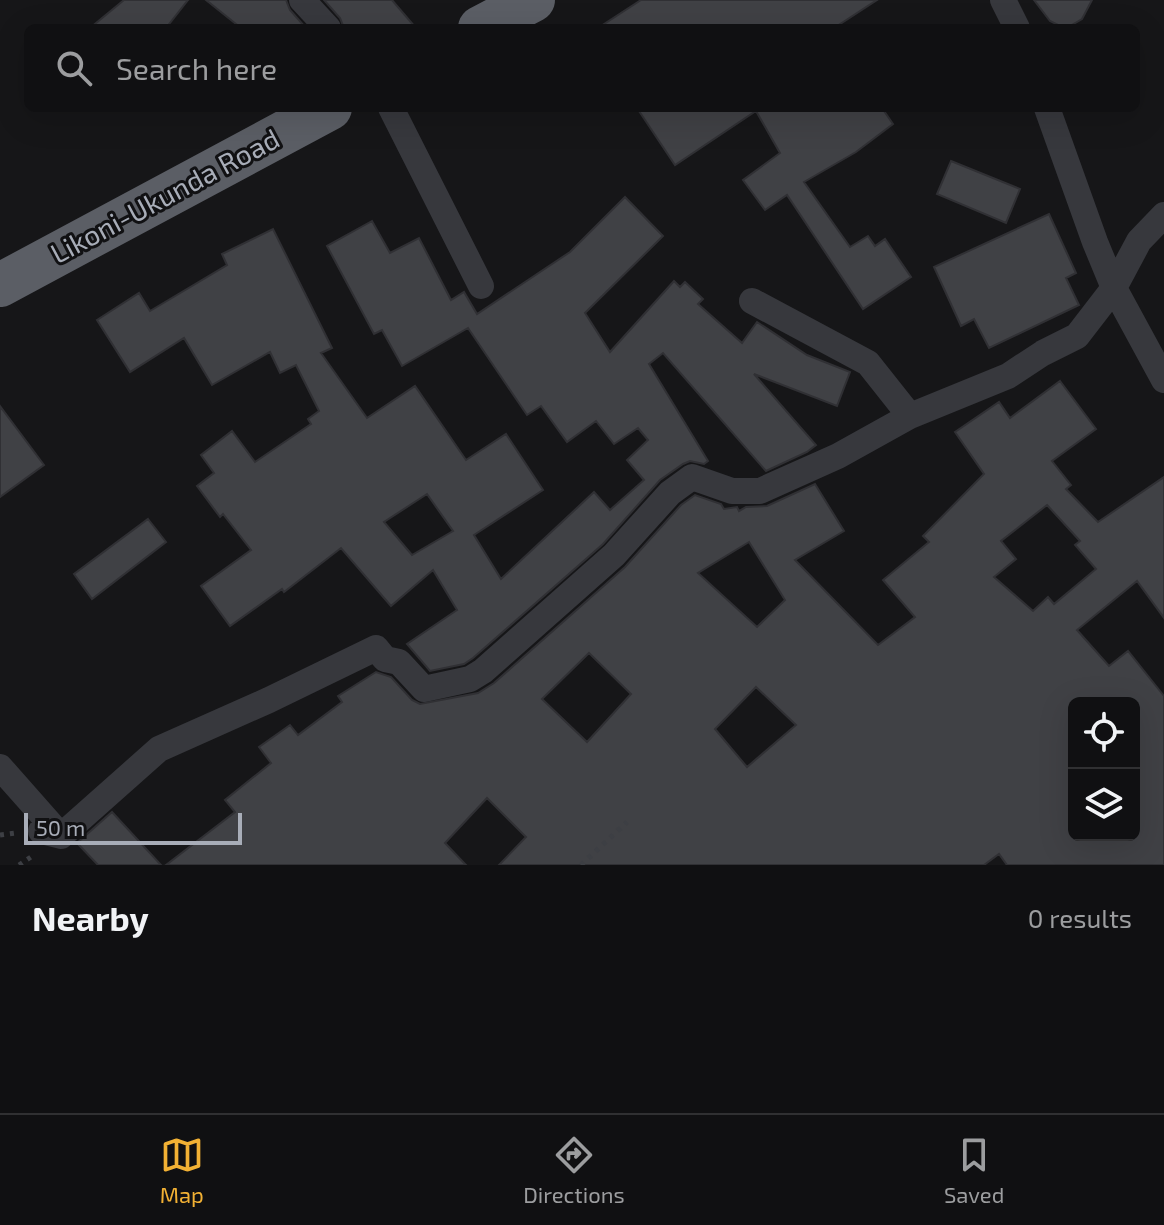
<!DOCTYPE html>
<html lang="en">
<head>
<meta charset="utf-8">
<style>
	body { margin:0; font-family:"Exo 2",sans-serif; background:#19191b; color:#f1f3f6 }
	.controls { position:absolute; right:24px; bottom:24px; display:grid; overflow:hidden; border-radius:12px; box-shadow:0 8px 32px #0002 }
	.controls button { width:72px; height:72px; display:grid; place-items:center; padding:0; border:0; border-bottom:2px solid #303032; background:#101012; color:#f1f3f6; font:40px sans-serif }
	.scale { position:absolute; left:24px; bottom:20px; width:218px; box-sizing:border-box; padding-left:8px; border:4px solid #a8adb8; border-top:0; font-size:22px; line-height:28px; white-space:nowrap; color:#a8adb8; -webkit-text-stroke:6px #111113; paint-order:stroke }
	.list { margin:0; padding:0; list-style:none }
	h2 { display:flex; justify-content:space-between; align-items:center; height:104px; margin:0; padding:0 32px; font-size:34px }
	h2 small { font-size:26px; font-weight:400; color:#9c9d9f }
	.icon { flex:none; width:44px; height:44px; fill:none; stroke:currentColor; stroke-width:2; stroke-linecap:round; stroke-linejoin:round }
	.map { position:relative; flex:none; width:1164px; height:865px; overflow:hidden }
	.search { position:absolute; background:#101012; box-shadow:0 8px 32px #0002; left:24px; right:24px; top:24px; height:88px; display:flex; align-items:center; gap:20px; box-sizing:border-box; padding:0 28px; border-radius:12px; color:#9c9d9f; font-size:30px }
	.sheet { height:248px; background:#101012 }
	nav { display:flex; justify-content:space-around; align-items:center; box-sizing:border-box; height:112px; border-top:2px solid #303032; background:#101012; font-size:22px; color:#9c9d9f }
	nav a { display:grid; justify-items:center; gap:4px }
	nav .on { color:#f2b134 }
	.map>svg:first-child { display:block }
	.building { fill:#404145; stroke:#303034; stroke-width:2; fill-rule:evenodd }
	.lines { fill:none; stroke-linecap:round; stroke-linejoin:round }
	.path { stroke:#3d3f44; stroke-width:5; stroke-dasharray:4 6; stroke-linecap:butt }
	.minor { stroke:#37383d; stroke-width:26 }
	.trunk { stroke:#5b5e65; stroke-width:44 }
	.labels { text-anchor:middle; stroke-width:6; stroke-linejoin:round; paint-order:stroke }
	.street-label { font-size:28px; fill:#a8adb8; stroke:#111113 }
</style>
</head>
<body>
<div class="map">
<svg width="1164" height="865" viewBox="0 0 1164 865">
	<rect width="100%" height="100%" fill="#161618"/>
	<path class="building" d="M124,0H188L166,28H90Z
		M206,0H286L290,10L306,28H241Z
		M324,0H392L416,28H344L340,18Z
		M641,0H877L834,28H598Z
		M1034,0H1092L1082,19L1070,26L1062,27L1050,21Z
		M637,108H882L893,124L856,152L804,182L850,247L868,236L875,246L885,239L911,277L863,309L787,195L765,210L743,180L780,153L756,111L675,165Z
		M951,161L1020,189L1006,223L937,194Z
		M625,197L663,236L585,313L610,352L674,281L680,287L685,282L703,299L698,304L742,343L757,322L807,355L850,372L837,406L754,374L816,445L807,452L766,471L663,353L649,364L708,461L704,464L690,461L683,464L660,480L603,544L473,658L464,664L430,671L407,644L457,610L433,570L391,606L341,548L284,592L282,589L230,626L201,586L251,550L223,514L220,517L197,486L214,473L201,455L232,431L255,462L311,424L308,419L319,411L296,365L280,373L270,352L212,385L184,338L130,372L97,320L139,293L150,311L227,265L222,254L273,229L332,348L321,353L367,418L415,386L466,460L506,434L543,490L474,535L501,579L594,492L610,510L644,480L627,460L648,440L638,428L614,444L596,421L567,442L541,406L527,415L468,328L402,366L382,330L374,334L327,246L372,221L390,253L419,238L451,300L464,292L477,314L570,252ZM427,494L453,531L412,555L384,522Z
		M1049,214L1076,273L1066,278L1079,305L989,348L974,319L961,326L934,267Z
		M1060,381L1096,429L1052,461L1071,485L1066,489L1098,522L1164,477V618L1137,581L1077,630L1109,666L1128,651L1164,696V865H1007L999,854L984,865H499L526,837L487,798L445,843L466,865H166L235,812L225,800L271,763L259,747L290,725L298,735L342,702L338,696L376,672L391,677L412,700L420,704L478,693L494,683L625,567L681,505L695,495L721,504L724,509L737,507L739,511L746,507L767,506L815,484L844,531L795,560L878,645L915,617L883,580L929,542L923,536L984,474L955,432L999,402L1010,418ZM1047,505L1080,541L1075,545L1096,569L1054,604L1048,597L1033,611L994,577L1016,559L1001,541ZM749,542L785,600L757,627L698,573ZM589,653L631,694L587,742L542,699ZM756,687L796,725L747,767L715,729ZM1074,703H1134V835H1074Z
		M0,406L44,465L0,497Z
		M148,519L166,542L92,599L74,574Z
		M112,812L161,865H98L77,843Z"/>
	<g class="lines">
		<path class="path" d="M0,835L15,833
			M19,865L34,855
			M581,865L627,822"/>
		<path class="minor" d="M302,0L328,28
			M1003,0L1017,28
			M391,108L481,286
			M1047,108L1095,242L1114,288L1164,380
			M752,301L868,363L910,416
			M0,767L61,836
			M41,831L61,836L159,749L269,700L376,648L385,659L399,662L424,689L470,679L483,671L614,555L670,493L692,477L732,491H760L838,456L910,416L1008,376L1043,353L1077,336L1114,288L1139,241L1164,215"/>
		<path class="trunk" d="M480,28L533,0
			M0,285L330,108"/>
	</g>
	<g class="labels">
		<g class="street-label">
			<text transform="translate(165 196) rotate(-28)" y="10">Likoni-Ukunda Road</text>
		</g>
	</g>
</svg>
<div class="controls">
<button><svg class="icon" aria-label="locate" viewBox="0 0 24 24"><circle cx="12" cy="12" r="6"/><path d="M12 2v4M12 18v4M2 12h4M18 12h4"/></svg></button>
<button><svg class="icon" aria-label="layers" viewBox="0 0 24 24"><path d="M12 4l9 5-9 5-9-5zM3 14l9 5 9-5"/></svg></button>
</div>
<div class="scale">50 m</div>
<div class="search"><svg class="icon" aria-label="search" viewBox="0 0 24 24"><circle cx="10" cy="10" r="6"/><path d="M15 15l6 6"/></svg>Search here</div>
</div>
<section class="sheet">
<h2>Nearby<small>0 results</small></h2>
<ul class="list">
</ul>
</section>
<nav>
<a class="on"><svg class="icon" aria-label="map" viewBox="0 0 24 24"><path d="M3 6l6-2 6 2 6-2v14l-6 2-6-2-6 2zM9 4v14M15 6v14"/></svg>Map</a>
<a><svg class="icon" aria-label="directions" viewBox="0 0 24 24"><path d="M12 3l9 9-9 9-9-9zM9 14v-3h6M13 9l2 2-2 2"/></svg>Directions</a>
<a><svg class="icon" aria-label="saved" viewBox="0 0 24 24"><path d="M7 4h10v16l-5-4-5 4z"/></svg>Saved</a>
</nav>
</body>
</html>
